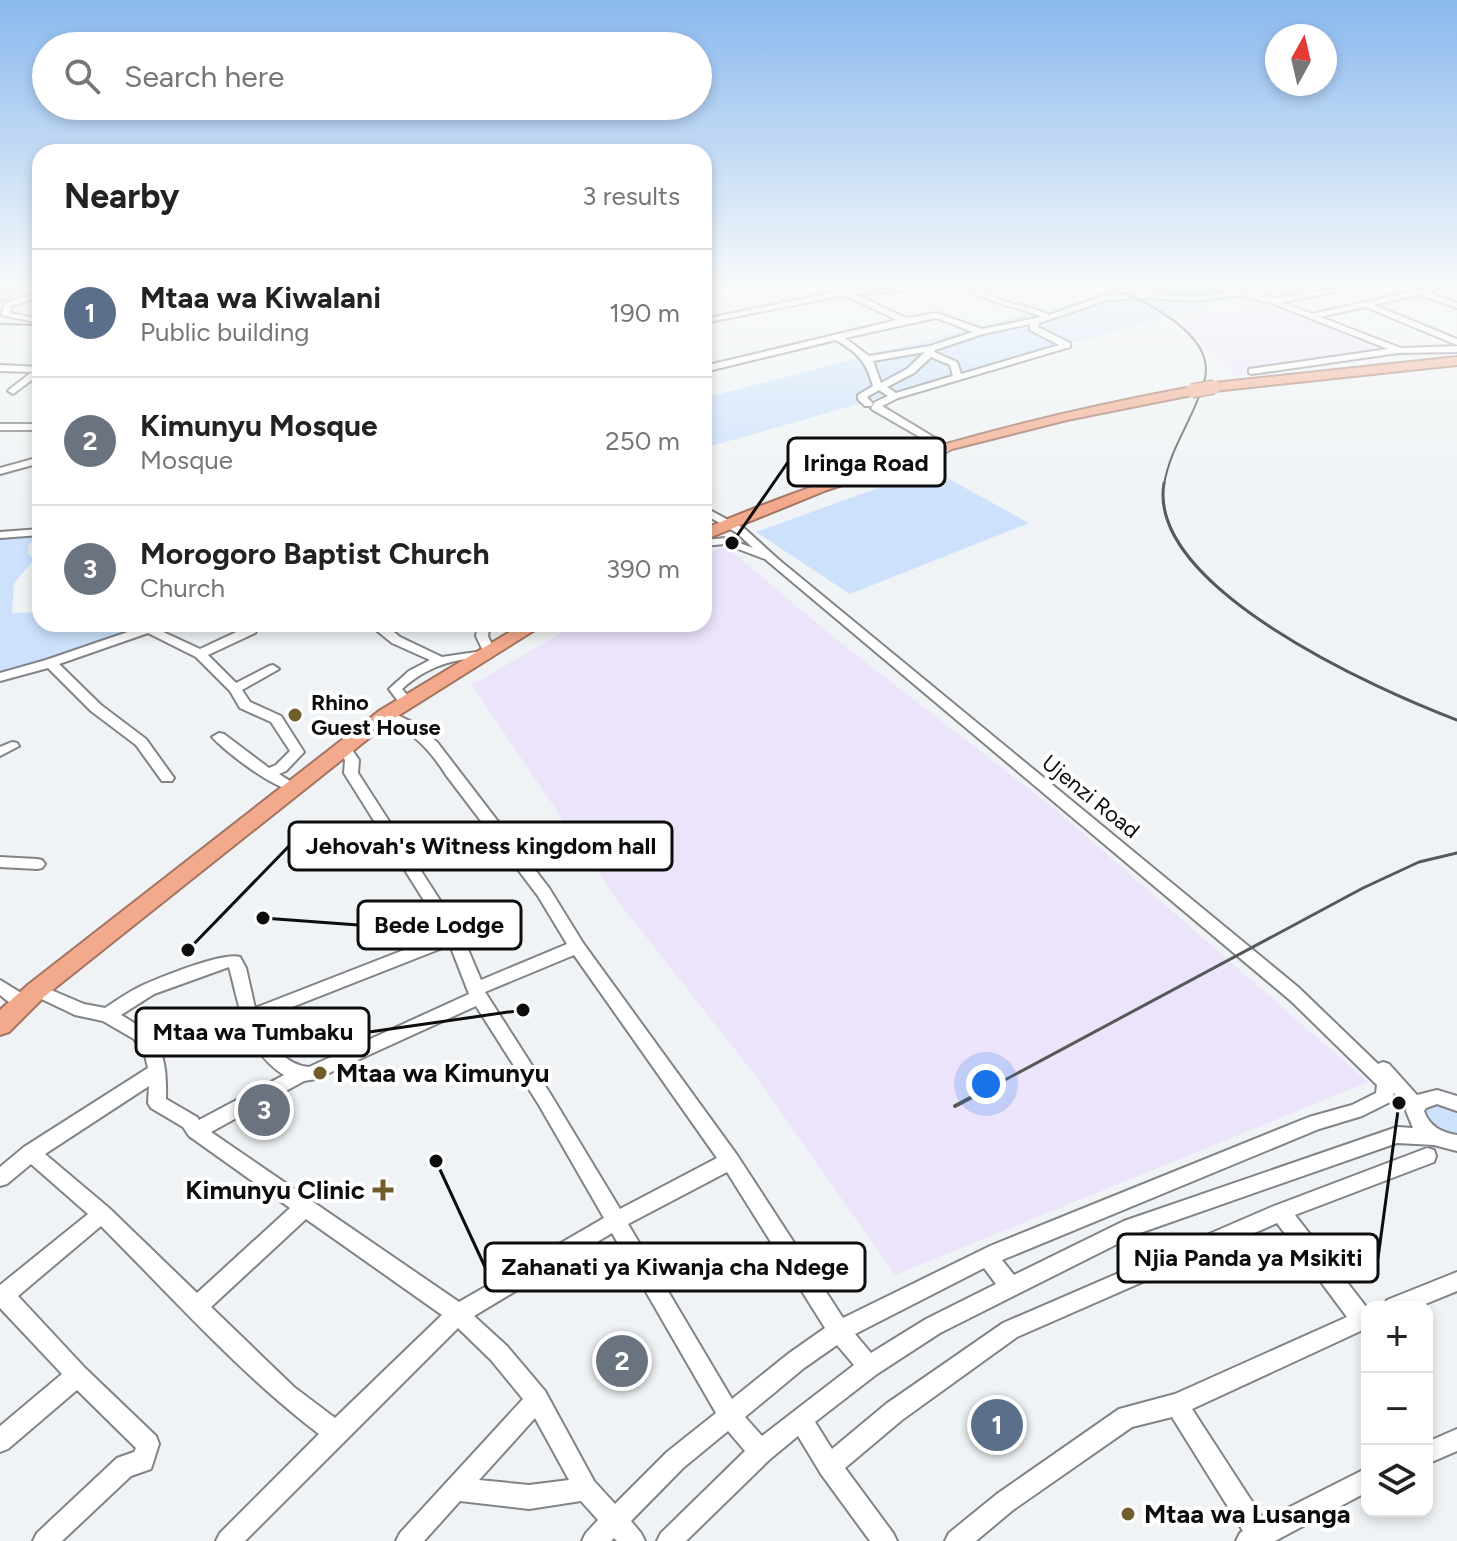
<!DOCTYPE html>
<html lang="en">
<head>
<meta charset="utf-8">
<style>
	body { margin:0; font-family:Figtree,sans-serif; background:#f2f2f2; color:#222 }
	.controls { position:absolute; right:24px; bottom:24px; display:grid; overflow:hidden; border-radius:16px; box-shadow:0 4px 12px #0003 }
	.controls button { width:72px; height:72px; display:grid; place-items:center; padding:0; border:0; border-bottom:2px solid #e0e0e0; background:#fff; color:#222; font:40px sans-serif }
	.compass { position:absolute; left:1265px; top:24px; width:72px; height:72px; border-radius:50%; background:#fff; box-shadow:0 4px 12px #0003; rotate:8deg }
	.you { position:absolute; left:986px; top:1084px; width:28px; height:28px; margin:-20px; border:6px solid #fff; border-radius:50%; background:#1a73e8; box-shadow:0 0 0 12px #1a73e833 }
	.badge { display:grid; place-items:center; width:52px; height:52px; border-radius:50%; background:#0f766e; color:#fff; font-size:26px; font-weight:700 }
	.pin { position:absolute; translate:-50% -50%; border:4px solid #fff; box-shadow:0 2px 8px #0006 }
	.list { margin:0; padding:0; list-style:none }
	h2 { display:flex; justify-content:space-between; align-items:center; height:104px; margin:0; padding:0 32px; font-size:34px }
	h2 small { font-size:26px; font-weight:400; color:#767676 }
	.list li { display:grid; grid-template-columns:52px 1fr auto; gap:24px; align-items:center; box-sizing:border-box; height:128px; padding:0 32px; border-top:2px solid #e0e0e0 }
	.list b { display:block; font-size:30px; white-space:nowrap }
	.list p { margin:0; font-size:26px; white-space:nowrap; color:#767676 }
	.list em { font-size:26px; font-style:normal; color:#767676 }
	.icon { flex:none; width:44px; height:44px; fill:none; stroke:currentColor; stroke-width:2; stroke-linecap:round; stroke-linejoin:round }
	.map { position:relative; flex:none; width:1457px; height:1541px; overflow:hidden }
	.search { position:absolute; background:#fff; box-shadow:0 4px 12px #0003; left:32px; top:32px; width:680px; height:88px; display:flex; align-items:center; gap:20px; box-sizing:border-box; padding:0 28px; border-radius:44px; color:#767676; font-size:30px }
	.panel { position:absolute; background:#fff; box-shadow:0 4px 12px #0003; left:32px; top:144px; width:680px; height:488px; border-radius:24px }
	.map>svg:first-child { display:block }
	.industrial { fill:#ece4fa }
	.green { fill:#cde1fc }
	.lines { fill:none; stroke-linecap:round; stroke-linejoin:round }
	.minor-casing { stroke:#818386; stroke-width:4 }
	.highway-casing { stroke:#a27360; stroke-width:4 }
	.minor { fill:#fff; fill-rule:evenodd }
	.highway { fill:#f3aa8c; fill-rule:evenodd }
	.rail-far2 { stroke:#575859; stroke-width:2 }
	.rail-far1 { stroke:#575859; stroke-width:3 }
	.rail { stroke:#575859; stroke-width:4 }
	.highway-bridge-casing { stroke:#a27360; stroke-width:16; stroke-linecap:butt }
	.highway-bridge { stroke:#f3aa8c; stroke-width:13 }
	.poi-dot { fill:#715d2c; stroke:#fff; stroke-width:3 }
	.labels { text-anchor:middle; stroke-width:8; stroke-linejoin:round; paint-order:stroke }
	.poi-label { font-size:22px; font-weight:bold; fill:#0d0d0e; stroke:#fff; text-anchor:start }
	.street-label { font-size:22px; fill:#0d0d0e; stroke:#fff }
	.near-poi-label { font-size:26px; font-weight:bold; fill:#0d0d0e; stroke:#fff; text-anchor:start }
	.leader { fill:none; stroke:#0d0d0e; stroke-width:3 }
	.callout-dot { fill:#0d0d0e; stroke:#fff; stroke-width:3 }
	.callout { fill:#fff; stroke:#0d0d0e; stroke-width:3 }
	.callout-label { font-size:24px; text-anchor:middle; font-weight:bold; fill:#0d0d0e }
</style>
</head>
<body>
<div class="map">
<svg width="1457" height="1541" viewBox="0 0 1457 1541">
	<rect width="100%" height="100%" fill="#f0f3f5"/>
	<path class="industrial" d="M1274,303L1396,351L1236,377L1179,320Z
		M725,546L837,640L1056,810L1368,1082L895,1275L752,1071L616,899L472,685L576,624H704V556Z"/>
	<path class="green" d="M1133,287H1244L1256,291L704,448V398Z
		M931,469L1029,523L850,594L756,532Z
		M40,535L29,544L28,553L34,560L14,583L12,613L40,612V624H167L0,676V538Z
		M1435,1101L1457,1109V1138L1432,1131L1420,1109Z"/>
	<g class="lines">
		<g class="minor-casing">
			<path id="minor" d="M17,287H26L0,301V296Z
				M899,287H939L935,289L855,294L906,318L937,313L982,329L1041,317C1016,305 988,305 967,287C982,287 991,297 1004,301C1022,307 1031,306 1049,315L1103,296L1139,294L1153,287H1162L1151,294L1197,297L1226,293L1207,287H1220L1256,295L1244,287H1253L1274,298L1345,287H1361L1282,302L1312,314L1432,287H1445L1428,292L1457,303V308L1418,294L1374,305L1457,339V345L1365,307L1320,317L1401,348L1457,346V352L1398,353L1252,374L1249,373V369L1388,349L1271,303L1236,295L1197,301L1142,298L1107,300L1039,323L1038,327L1070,343V347L898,398L882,406L950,447L951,449L946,452L873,410L871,408L875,402L888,396L879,390L867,397L873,404L871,406H865L858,399V395L873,386C866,361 859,354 836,340L704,372V366L897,320L844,295L704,323V319L845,290ZM936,318L973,332L930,346L869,356L845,338ZM1030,324V330L1059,345L961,374L957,362L934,352L935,350L983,334ZM925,352L907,369L881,383L873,361ZM931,357L950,365L953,376L896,393L887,387L914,373Z
				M40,292V297L12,306L10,313L40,319V323L1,315L5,303Z
				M0,365L40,367V374L13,394L8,391L10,389L32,372L0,371Z
				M0,424H40V430H0Z
				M40,457V463L0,474V468Z
				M704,507L745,529L778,559L1298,987L1378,1064L1383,1062L1389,1064L1417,1095L1437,1090L1457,1096V1111L1437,1104L1426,1108L1424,1111C1429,1126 1442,1133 1457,1135V1151L1434,1145L1397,1143L1137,1234L940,1333L877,1374L815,1422L832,1449L886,1404L1003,1323L1274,1206L1427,1148L1434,1150L1436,1156L1434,1162L1295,1215L1367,1308V1328L1192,1409L1264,1520L1367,1468V1492L1275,1541H1236L1240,1533L1243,1531L1172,1417L1132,1427L1013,1510L976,1541H945L949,1533L997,1494L1119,1409L1175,1394L1347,1317L1277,1223L1017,1337L902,1420L845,1468L893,1533L897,1541H870L821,1474L798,1436L769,1460L686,1541H657L661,1533L745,1451L728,1431L683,1468L631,1521L641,1533L645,1541H617L614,1538L611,1541H582L586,1533L598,1520L581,1501L529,1509L460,1501L424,1541H396L400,1533L523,1399L491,1360L458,1328L245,1541H216L220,1533L319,1434C239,1373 172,1297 101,1226L18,1296L85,1368L156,1436L159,1444L151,1469L131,1476L62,1541H33L37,1533L117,1458L134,1452L136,1448L77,1390L8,1449L0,1452V1426L62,1374L0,1308V1285L88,1214L31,1164L7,1184L0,1186V1167L24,1147L148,1068L145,1055L134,1039L103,1021L75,1015L31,994L29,990L31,986L37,984L84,1004L105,1008C117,1000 130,991 143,985C162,977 222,952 240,957L246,968L255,1008L445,934L344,773L345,760L336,747L343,743L348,744L359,760L358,773L461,933L481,980L567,944L538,896L446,775C429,748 411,730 381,718L379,715L381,712H391L412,722L437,742L549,888L583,943L737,1155L843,1318L990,1246L1309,1117L1352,1105L1376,1093L1377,1085L1291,1001L765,559L725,544L704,546V540L726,538L753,548L737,533L704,514ZM450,945L469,994L309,1067C283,1065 270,1041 259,1020ZM574,955L717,1158L620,1209L551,1095L485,992ZM229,967C240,1007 244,1050 284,1075L199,1120L197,1117L166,1099C167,1053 161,1038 121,1015L154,994ZM476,1006L539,1105L604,1218L459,1302L211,1132L304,1081L316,1079ZM149,1086L148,1103L151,1108L183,1127L189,1136L290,1208L197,1293L109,1208L45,1154ZM1394,1093L1407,1108L1406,1111L1413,1128L1397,1127L1124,1221L1014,1275L1002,1260L1319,1129L1362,1116L1390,1102ZM727,1172L825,1328L788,1354L732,1399L628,1224ZM306,1219L442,1315L335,1418L294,1387L211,1307ZM612,1233L716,1413L667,1452L615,1504L594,1481L545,1391L507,1346L474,1316ZM984,1268L996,1284L926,1319L871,1353L855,1334ZM837,1345L854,1365L762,1436L745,1417L804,1368ZM535,1418L569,1480L529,1485L479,1480Z
				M40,529V535L0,538V532Z
				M151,624H169L159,630L200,649L247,627H255L257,630L255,633L208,655L236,683L269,666L273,665L279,669L242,690L250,702L281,716L304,752L286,771L279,774L299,787L297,790C278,793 226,752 212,737L219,733L224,734L269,768L276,765L290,751L271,722L240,708L230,691L196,657L148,633L59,664L101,705L146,739L174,778L172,781H162L136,745L91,711L48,668L0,681V673L46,660Z
				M376,624H384L400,637L442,657L483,651L476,636L478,624H490L488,636L495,651C481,661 477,657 460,660C438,664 418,674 402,689L413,702L406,706L401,705L389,689L409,671L430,660L392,643L376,630L374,627Z
				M12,742L17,743L19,746L0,756V747Z
				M0,857L37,859L42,860L45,864L42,868L37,869L0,867Z
				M0,980L31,999L33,1004L31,1009C19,1012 9,1002 0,995Z
				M1457,1272V1291L1418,1307H1384L1387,1300Z
				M1457,1429V1451L1427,1464V1442Z"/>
		</g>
		<g class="highway-casing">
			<path id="highway" d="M1457,357V365L1214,391L1207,387L1214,383Z
				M1192,387L1197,388V394L1067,420L948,450L827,490L704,540V529C861,462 1024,418 1192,387Z
				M523,624H544L393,719L45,996L9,1032L0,1035V1010L29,984L379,711Z"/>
		</g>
		<use href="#minor" class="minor"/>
		<use href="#highway" class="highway"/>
		<path class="rail-far2" d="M1108,287C1143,299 1219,335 1204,382C1194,418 1170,447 1164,485
			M0,324L40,325"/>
		<path class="rail-far1" d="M1164,483C1146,587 1377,690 1457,720
			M988,1089L1363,888L1419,862L1457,853"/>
		<path class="rail" d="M955,1106L991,1087"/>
		<g class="highway-bridge-casing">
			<path id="highway-bridge" d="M1192,391L1214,387"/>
		</g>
		<use href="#highway-bridge" class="highway-bridge"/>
	</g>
	<linearGradient id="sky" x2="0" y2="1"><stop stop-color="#89b8ee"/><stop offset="0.57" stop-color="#f8fafa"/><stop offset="1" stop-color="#f8fafa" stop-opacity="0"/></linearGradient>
	<rect width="1457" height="502" fill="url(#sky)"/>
	<g class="poi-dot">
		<circle cx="295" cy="715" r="8"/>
		<circle cx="320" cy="1073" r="8"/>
		<path d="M379 1178h8v8h8v8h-8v8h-8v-8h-8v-8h8z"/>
		<circle cx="1128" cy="1514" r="8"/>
	</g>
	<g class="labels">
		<g class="poi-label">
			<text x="311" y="710">Rhino<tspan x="311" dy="25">Guest House</tspan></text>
		</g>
		<g class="street-label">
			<text transform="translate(1091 796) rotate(39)" y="8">Ujenzi Road</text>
		</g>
		<g class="near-poi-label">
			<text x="336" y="1082">Mtaa wa Kimunyu</text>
			<text x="365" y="1199" text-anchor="end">Kimunyu Clinic</text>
			<text x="1144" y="1523">Mtaa wa Lusanga</text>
		</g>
	</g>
	<path class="leader" d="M732 543L788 462M188 950L289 846M263 918L358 925M523 1010L369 1032M1399 1103L1378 1258M436 1161L485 1267"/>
	<g class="callout-dot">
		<circle cx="732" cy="543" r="8"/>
		<circle cx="188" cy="950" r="8"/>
		<circle cx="263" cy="918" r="8"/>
		<circle cx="523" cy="1010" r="8"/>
		<circle cx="1399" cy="1103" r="8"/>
		<circle cx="436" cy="1161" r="8"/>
	</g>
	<g class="callout">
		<rect x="788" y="438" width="157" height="48" rx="8"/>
		<rect x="289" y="822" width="383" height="48" rx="8"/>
		<rect x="358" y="901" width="163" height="48" rx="8"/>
		<rect x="136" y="1008" width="233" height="48" rx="8"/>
		<rect x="1118" y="1234" width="260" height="48" rx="8"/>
		<rect x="485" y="1243" width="380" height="48" rx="8"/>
	</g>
	<g class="callout-label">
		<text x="866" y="471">Iringa Road</text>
		<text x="481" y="854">Jehovah's Witness kingdom hall</text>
		<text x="439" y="933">Bede Lodge</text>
		<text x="253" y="1040">Mtaa wa Tumbaku</text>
		<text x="1248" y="1266">Njia Panda ya Msikiti</text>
		<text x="675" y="1275">Zahanati ya Kiwanja cha Ndege</text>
	</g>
</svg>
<div class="controls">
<button>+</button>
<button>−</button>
<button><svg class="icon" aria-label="layers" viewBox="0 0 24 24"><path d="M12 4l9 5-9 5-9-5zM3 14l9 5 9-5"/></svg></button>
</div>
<svg class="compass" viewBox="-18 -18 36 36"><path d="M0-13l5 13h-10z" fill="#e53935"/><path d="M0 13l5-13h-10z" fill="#767676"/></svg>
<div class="you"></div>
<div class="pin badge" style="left:997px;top:1425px;background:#5c6f8a">1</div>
<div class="pin badge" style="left:622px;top:1361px;background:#6b7280">2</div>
<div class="pin badge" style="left:264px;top:1110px;background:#6b7280">3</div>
<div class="search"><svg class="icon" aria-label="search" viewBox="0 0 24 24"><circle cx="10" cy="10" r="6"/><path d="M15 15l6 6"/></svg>Search here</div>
<section class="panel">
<h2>Nearby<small>3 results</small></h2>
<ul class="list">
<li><span class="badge" style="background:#5c6f8a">1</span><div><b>Mtaa wa Kiwalani</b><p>Public building</p></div><em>190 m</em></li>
<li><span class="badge" style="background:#6b7280">2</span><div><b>Kimunyu Mosque</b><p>Mosque</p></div><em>250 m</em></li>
<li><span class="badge" style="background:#6b7280">3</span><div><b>Morogoro Baptist Church</b><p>Church</p></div><em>390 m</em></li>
</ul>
</section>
</div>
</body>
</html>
